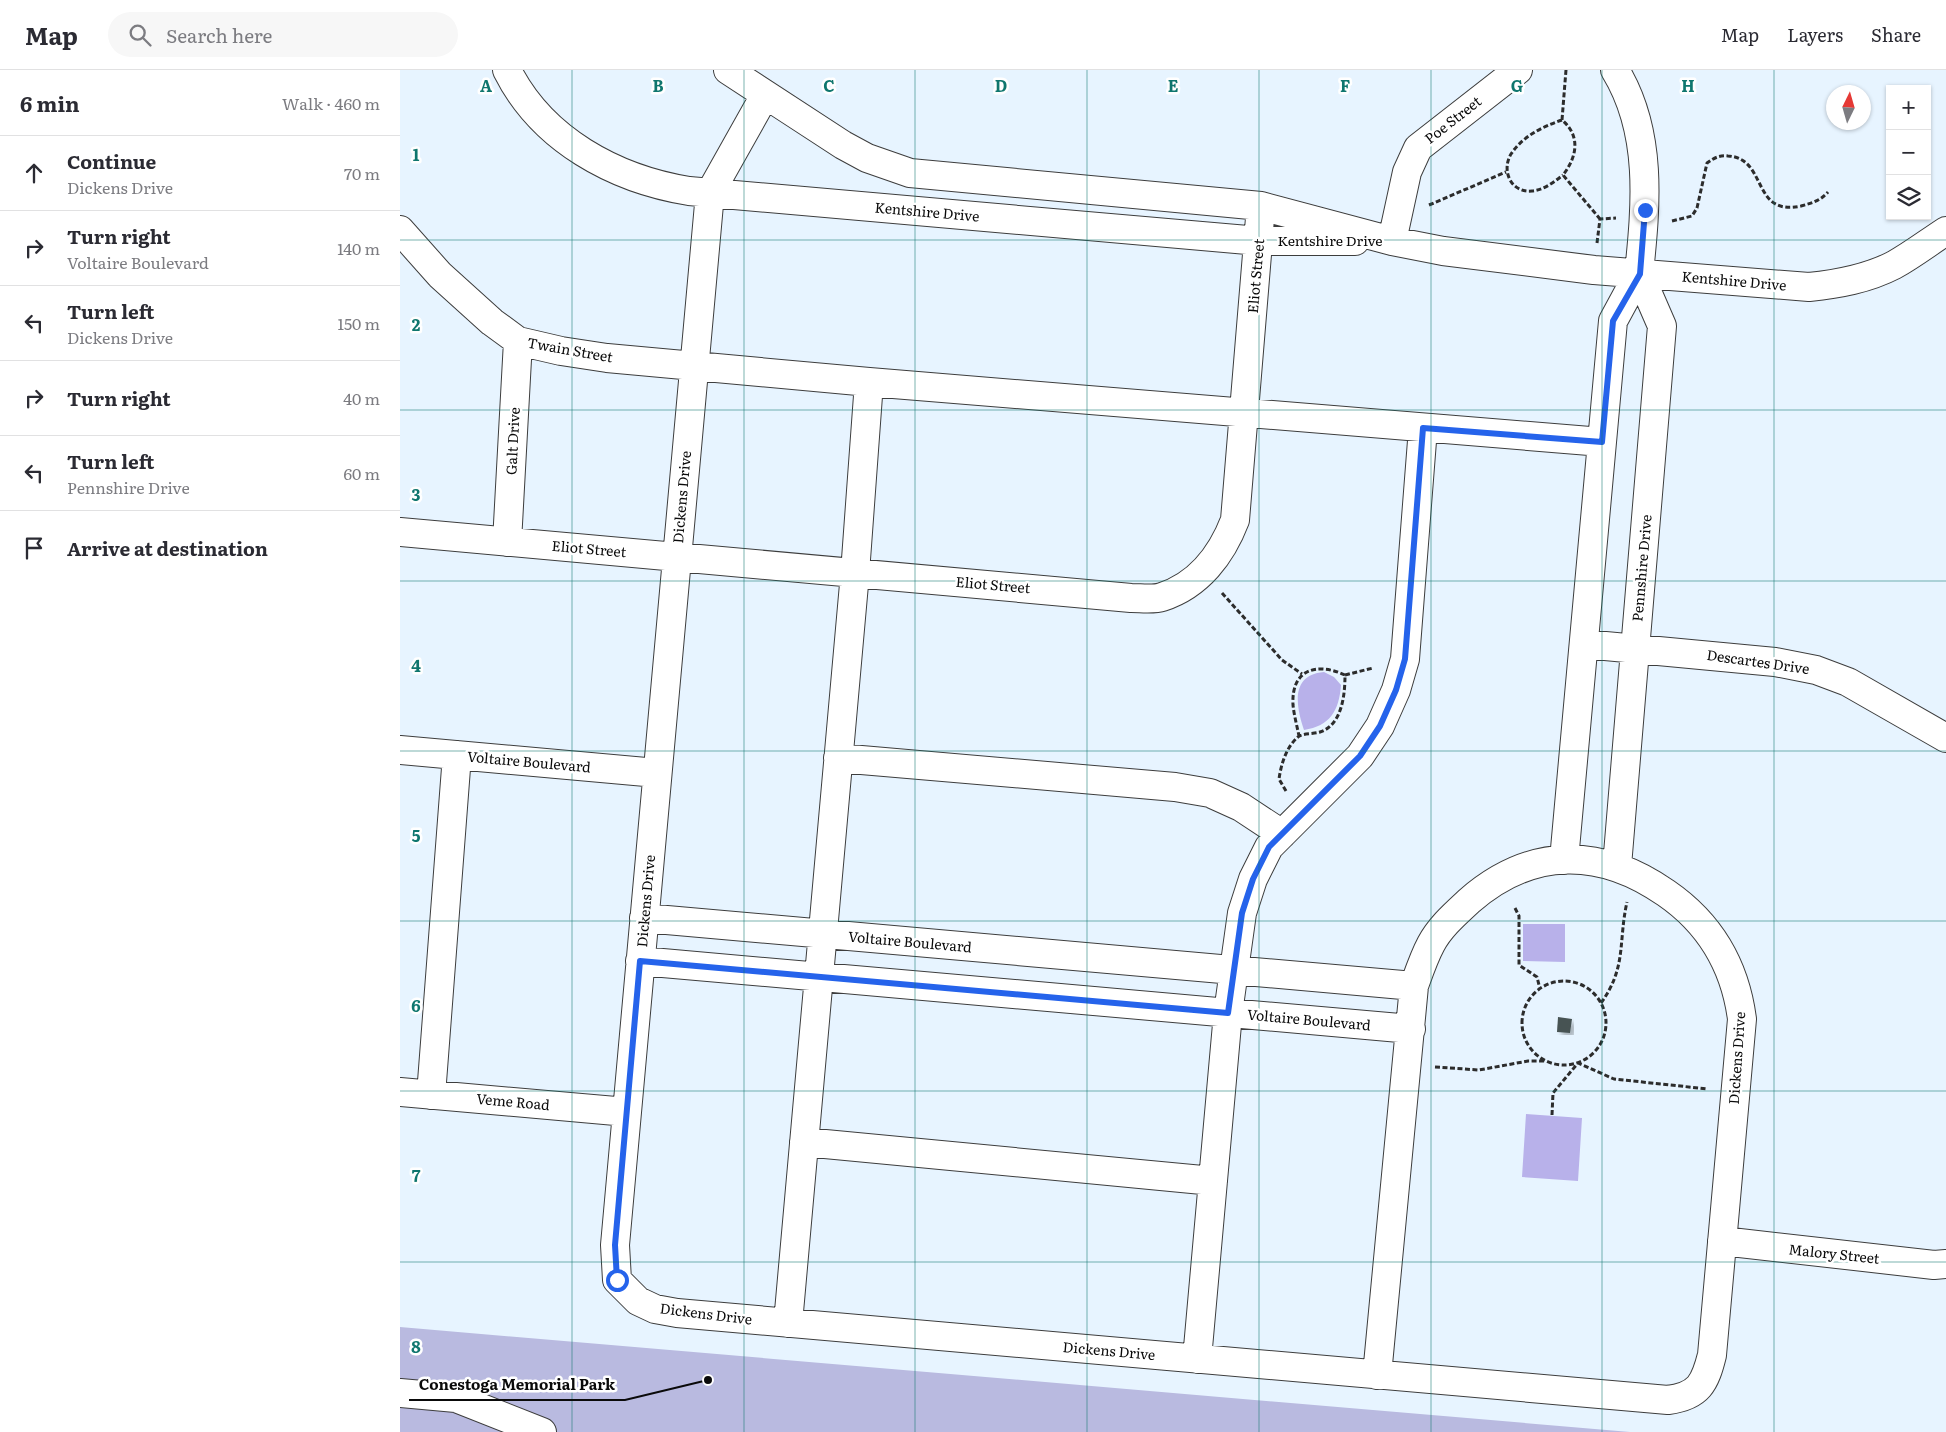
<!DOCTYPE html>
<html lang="en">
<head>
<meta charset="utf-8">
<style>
	body { margin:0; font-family:Literata,serif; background:#f7f7f7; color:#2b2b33 }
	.controls { position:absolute; right:15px; top:15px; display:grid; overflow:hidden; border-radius:0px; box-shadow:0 1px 4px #0004 }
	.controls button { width:45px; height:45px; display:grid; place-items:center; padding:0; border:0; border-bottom:1px solid #e1e1e2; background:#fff; color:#2b2b33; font:25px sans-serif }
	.compass { position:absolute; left:1426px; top:15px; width:45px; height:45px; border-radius:50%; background:#fff; box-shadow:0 1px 4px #0004; rotate:5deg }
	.stop { position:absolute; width:15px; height:15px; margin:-11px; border:4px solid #2563eb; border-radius:50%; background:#fff }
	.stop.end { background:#2563eb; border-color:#fff; box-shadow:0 1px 5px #0008 }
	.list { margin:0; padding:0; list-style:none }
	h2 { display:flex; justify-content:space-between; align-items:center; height:65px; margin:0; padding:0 20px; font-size:21px }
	h2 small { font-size:16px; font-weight:400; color:#7c7c81 }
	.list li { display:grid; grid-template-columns:32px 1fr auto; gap:15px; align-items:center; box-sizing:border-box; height:75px; padding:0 20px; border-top:1px solid #e1e1e2 }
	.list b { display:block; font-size:19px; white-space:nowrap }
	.list p { margin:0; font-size:16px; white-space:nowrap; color:#7c7c81 }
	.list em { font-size:16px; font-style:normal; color:#7c7c81 }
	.icon { flex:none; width:28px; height:28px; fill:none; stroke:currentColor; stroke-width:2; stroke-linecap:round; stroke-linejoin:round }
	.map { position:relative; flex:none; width:1546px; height:1362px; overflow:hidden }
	header { display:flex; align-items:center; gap:30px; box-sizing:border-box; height:70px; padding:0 25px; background:#fff; border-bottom:1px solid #e1e1e2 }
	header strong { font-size:24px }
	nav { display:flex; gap:28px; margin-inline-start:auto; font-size:18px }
	.search { width:350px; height:45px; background:#f7f7f7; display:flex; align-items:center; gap:12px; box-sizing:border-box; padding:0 18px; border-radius:28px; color:#7c7c81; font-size:19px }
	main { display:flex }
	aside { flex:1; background:#fff }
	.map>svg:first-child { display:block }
	.green { fill:#b8b1ea }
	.cemetery { fill:#b9bae0 }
	.building { fill:#465253; filter:url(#shadow) }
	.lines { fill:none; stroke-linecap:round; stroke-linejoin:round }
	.minor-casing { stroke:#3d3d3d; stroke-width:30 }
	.path { stroke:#2c2c2c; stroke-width:3; stroke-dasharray:5 2.5; stroke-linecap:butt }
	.minor { stroke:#fff; stroke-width:28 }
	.route { stroke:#2563eb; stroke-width:6 }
	.grid { fill:none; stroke:#0f766e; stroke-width:1; stroke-opacity:0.55 }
	.labels { text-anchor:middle; stroke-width:5; stroke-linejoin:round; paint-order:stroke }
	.street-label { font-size:14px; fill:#0a0a0a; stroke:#fff }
	.grid-label { font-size:16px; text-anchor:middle; font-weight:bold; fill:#0f766e; stroke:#fff; stroke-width:5; stroke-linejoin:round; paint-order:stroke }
	.leader { fill:none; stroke:#0a0a0a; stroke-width:2 }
	.callout-dot { fill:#0a0a0a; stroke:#fff; stroke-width:2 }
	.callout-label { font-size:15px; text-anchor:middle; font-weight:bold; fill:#0a0a0a; stroke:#fff; stroke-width:5; stroke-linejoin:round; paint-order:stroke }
</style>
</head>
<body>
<header>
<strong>Map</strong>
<div class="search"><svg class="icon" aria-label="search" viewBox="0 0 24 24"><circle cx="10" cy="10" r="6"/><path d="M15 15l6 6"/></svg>Search here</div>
<nav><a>Map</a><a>Layers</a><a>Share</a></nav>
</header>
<main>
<aside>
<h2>6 min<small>Walk · 460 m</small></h2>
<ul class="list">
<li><svg class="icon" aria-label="ahead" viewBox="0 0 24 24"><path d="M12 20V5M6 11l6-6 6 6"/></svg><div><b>Continue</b><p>Dickens Drive</p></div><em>70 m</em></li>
<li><svg class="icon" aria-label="right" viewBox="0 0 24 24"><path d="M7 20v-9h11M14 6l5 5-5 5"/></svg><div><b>Turn right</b><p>Voltaire Boulevard</p></div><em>140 m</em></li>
<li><svg class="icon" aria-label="left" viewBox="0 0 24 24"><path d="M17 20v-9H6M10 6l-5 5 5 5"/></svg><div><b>Turn left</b><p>Dickens Drive</p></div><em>150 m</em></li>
<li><svg class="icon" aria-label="right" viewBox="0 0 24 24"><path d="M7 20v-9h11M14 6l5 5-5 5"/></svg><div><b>Turn right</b></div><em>40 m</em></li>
<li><svg class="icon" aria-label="left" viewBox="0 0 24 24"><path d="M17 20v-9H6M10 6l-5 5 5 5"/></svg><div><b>Turn left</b><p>Pennshire Drive</p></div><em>60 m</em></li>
<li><svg class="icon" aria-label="arrive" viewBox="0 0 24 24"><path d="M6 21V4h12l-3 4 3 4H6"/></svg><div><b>Arrive at destination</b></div></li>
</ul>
</aside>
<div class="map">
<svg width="1546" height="1362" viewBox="0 0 1546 1362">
	<defs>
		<filter id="shadow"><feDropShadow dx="4.5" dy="4.5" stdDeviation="2.5" flood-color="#0004"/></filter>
	</defs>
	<rect width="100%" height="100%" fill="#e7f4ff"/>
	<path class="green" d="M924,602L934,607L941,615C939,641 930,656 904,660C896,636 890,605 924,602Z
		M1123,854H1165V892L1123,891Z
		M1126,1044L1182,1048L1178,1111L1122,1107Z"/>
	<path class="cemetery" d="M0,1257L1230,1362H0Z"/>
	<path class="building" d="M1158,947L1172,949L1170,963L1157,962Z"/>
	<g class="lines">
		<g class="minor-casing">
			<path id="minor" d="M107,0C142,70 215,109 289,121L859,171H955
				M328,0L443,75L467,88L510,103L861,136L992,171L1043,181L1194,200L1409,217C1438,214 1467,209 1494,195C1512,185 1529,172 1546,161
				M1215,0C1253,62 1246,135 1239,203
				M365,25L310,123L215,1175L217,1210L238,1231L255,1239L277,1243L1268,1330C1299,1326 1305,1313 1312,1285L1342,949C1335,896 1311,854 1266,823C1200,777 1131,777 1069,831C1055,844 1040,857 1031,874C1024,887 1019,902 1014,916L977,1305
				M0,160L40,205L92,252L118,271L161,281L207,288L469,312L1202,372
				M992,171L1007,102L1018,78L1118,0
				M0,462L731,528C741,528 753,530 762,527C799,515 822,484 835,450L861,136
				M107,472L118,271
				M1184,574L1375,592L1416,600L1448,612L1546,668
				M0,680L257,703
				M438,688L775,717L810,723L841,737L882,764
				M1164,790L1213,251L1239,203L1262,256L1217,796
				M244,848L1014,916
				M240,891L1011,959
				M0,1022L227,1042
				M31,1025L57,685
				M404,1072L813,1111
				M1322,1171L1534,1195L1546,1194
				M388,1253L455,503L469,312
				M797,1289L828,943L842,843L853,809L869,777L960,686L980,656L996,620L1005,589L1023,358
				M0,1323L56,1328L142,1362"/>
		</g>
		<path class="path" d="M1166,0L1162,50C1181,66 1177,87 1163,105L1200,149
			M1162,50C1142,57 1123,66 1111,84C1101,101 1111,123 1132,121C1144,120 1154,112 1163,105
			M1029,135L1106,102
			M1272,151L1292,146L1297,138L1307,93C1314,88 1319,85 1328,86C1368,88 1351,147 1401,136C1412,133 1420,131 1428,122
			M1197,173L1200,149L1216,148
			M822,523L882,590L902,604
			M945,605L973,598
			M886,721L879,709C881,695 886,677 898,667C902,663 914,664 920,662C942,655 945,625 945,605C917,592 891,599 893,635C894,645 897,656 899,666
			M1115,838L1119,846V895L1137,907L1140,919
			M1122 953a42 42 0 1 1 84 0a42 42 0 1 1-84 0Z
			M1201,933C1227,897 1218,872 1227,832
			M1035,997L1079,1000L1128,991H1145
			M1152,1045L1153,1023L1178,993L1214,1009L1308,1019"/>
		<use href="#minor" class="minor"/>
	</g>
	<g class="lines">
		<path class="route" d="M217,1210L215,1175L240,891L828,943L842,843L853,809L869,777L960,686L980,656L996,620L1005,589L1023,358L1202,372L1213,251L1240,204L1245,140"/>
	</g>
	<path class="grid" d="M172,0V1362M344,0V1362M515,0V1362M687,0V1362M859,0V1362M1031,0V1362M1202,0V1362M1374,0V1362M0,170H1546M0,340H1546M0,511H1546M0,681H1546M0,851H1546M0,1021H1546M0,1192H1546"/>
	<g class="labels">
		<g class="street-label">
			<text transform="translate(1053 50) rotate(-38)" y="5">Poe Street</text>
			<text transform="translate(527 142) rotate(5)" y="5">Kentshire Drive</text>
			<text x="930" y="176">Kentshire Drive</text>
			<text transform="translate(856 206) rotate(-85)" y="5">Eliot Street</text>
			<text transform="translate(1334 211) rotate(5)" y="5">Kentshire Drive</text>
			<text transform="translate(170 280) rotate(10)" y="5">Twain Street</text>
			<text transform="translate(113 371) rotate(-87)" y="5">Galt Drive</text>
			<text transform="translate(282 427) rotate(-85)" y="5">Dickens Drive</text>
			<text transform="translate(189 479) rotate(5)" y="5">Eliot Street</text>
			<text transform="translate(1242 498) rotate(-85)" y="5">Pennshire Drive</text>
			<text transform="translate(593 515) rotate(5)" y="5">Eliot Street</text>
			<text transform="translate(1358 592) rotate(8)" y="5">Descartes Drive</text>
			<text transform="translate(129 692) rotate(5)" y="5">Voltaire Boulevard</text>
			<text transform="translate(246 831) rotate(-85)" y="5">Dickens Drive</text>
			<text transform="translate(510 872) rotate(5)" y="5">Voltaire Boulevard</text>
			<text transform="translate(909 950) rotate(5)" y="5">Voltaire Boulevard</text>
			<text transform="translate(1337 988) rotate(-86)" y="5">Dickens Drive</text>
			<text transform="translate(113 1032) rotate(5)" y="5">Veme Road</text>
			<text transform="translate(1434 1184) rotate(6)" y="5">Malory Street</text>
			<text transform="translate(306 1244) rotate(7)" y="5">Dickens Drive</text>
			<text transform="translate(709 1281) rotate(5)" y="5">Dickens Drive</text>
		</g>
	</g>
	<g class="grid-label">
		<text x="86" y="22">A</text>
		<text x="258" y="22">B</text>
		<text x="429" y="22">C</text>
		<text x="601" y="22">D</text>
		<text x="773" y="22">E</text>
		<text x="945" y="22">F</text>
		<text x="1117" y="22">G</text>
		<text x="1288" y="22">H</text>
		<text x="16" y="91">1</text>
		<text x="16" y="261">2</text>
		<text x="16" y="431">3</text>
		<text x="16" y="602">4</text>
		<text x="16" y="772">5</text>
		<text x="16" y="942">6</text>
		<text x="16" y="1112">7</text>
		<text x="16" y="1283">8</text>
	</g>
	<path class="leader" d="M308 1310L225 1330H9"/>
	<circle class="callout-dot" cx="308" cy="1310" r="5"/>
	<g class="callout-label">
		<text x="117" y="1320">Conestoga Memorial Park</text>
	</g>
</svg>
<div class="controls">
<button>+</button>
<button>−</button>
<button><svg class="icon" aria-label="layers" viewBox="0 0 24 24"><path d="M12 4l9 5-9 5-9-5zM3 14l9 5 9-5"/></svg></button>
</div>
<svg class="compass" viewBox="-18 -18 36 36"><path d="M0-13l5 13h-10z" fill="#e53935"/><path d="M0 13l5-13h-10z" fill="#7c7c81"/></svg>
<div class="stop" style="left:217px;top:1210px"></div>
<div class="stop end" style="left:1245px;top:140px"></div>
</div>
</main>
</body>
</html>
